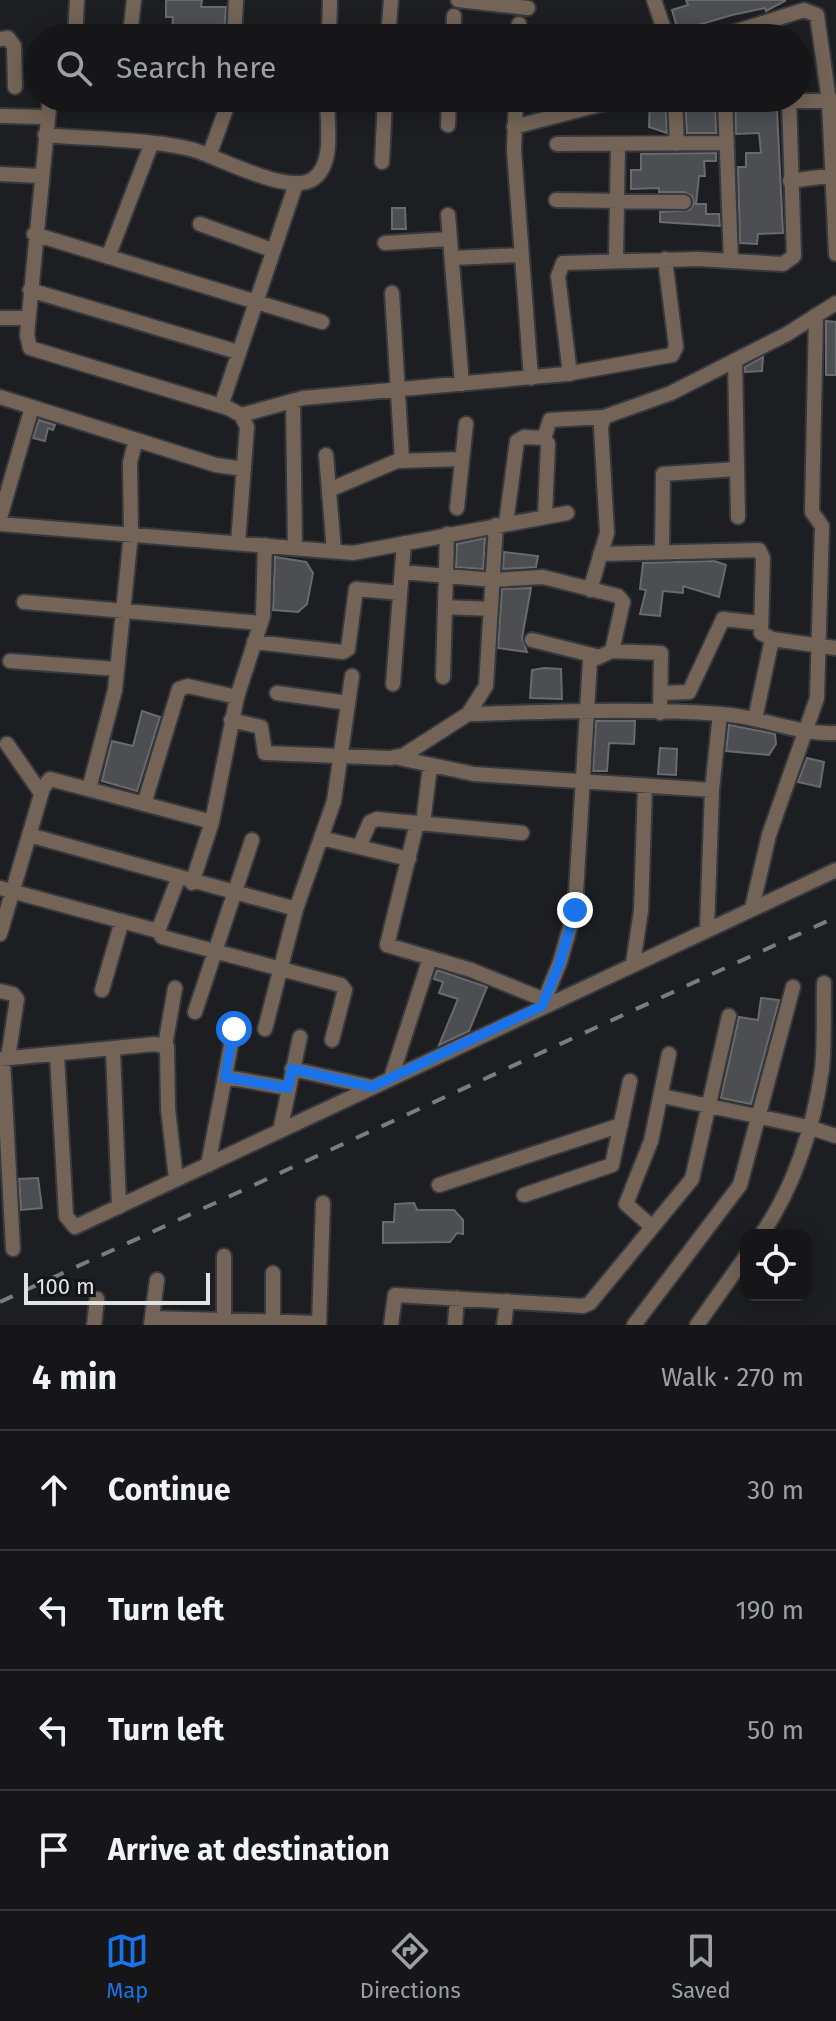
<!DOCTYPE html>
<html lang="en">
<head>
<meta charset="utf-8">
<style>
	body { margin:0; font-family:"Fira Sans",sans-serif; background:#232326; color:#f1f3f6 }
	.controls { position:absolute; right:24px; bottom:24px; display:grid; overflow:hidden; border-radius:16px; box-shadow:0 4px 20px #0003 }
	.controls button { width:72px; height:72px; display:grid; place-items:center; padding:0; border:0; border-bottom:2px solid #353538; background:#161619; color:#f1f3f6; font:40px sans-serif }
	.scale { position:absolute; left:24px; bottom:20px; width:186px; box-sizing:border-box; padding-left:8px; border:4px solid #e1e2e4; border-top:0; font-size:22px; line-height:28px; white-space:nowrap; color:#e1e2e4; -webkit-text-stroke:6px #131518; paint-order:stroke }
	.stop { position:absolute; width:24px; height:24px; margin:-18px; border:6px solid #1a73e8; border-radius:50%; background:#fff }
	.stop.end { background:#1a73e8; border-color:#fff; box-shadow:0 2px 8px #0008 }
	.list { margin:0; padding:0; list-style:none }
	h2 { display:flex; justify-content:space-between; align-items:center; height:104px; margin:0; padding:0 32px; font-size:34px }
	h2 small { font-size:26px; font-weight:400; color:#9e9fa2 }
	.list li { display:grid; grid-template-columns:52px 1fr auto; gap:24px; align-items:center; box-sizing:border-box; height:120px; padding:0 32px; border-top:2px solid #353538 }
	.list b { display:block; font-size:30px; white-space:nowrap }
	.list em { font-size:26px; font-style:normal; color:#9e9fa2 }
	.icon { flex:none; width:44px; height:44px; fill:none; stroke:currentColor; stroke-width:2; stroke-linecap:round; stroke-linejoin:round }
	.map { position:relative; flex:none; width:836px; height:1325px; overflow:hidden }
	.search { position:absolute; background:#161619; box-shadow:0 4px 20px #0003; left:24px; right:24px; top:24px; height:88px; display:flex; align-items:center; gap:20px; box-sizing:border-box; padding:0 28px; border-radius:44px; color:#9e9fa2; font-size:30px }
	.sheet { height:584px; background:#161619 }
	nav { display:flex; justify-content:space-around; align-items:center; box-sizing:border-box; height:112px; border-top:2px solid #353538; background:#161619; font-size:22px; color:#9e9fa2 }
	nav a { display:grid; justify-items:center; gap:4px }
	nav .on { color:#1a73e8 }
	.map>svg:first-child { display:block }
</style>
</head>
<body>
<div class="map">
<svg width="836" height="1325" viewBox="0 0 836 1325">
	<rect width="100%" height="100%" fill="#1d1e21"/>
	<!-- building -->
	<path fill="#4d4e52" stroke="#686a6d" stroke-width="2" d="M166 0H202L201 7H226L224 33H197L196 38 172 36 173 17H166Z
		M686 0H785V1L766 11 765 8 732 15 678 31 672 10 688 5Z
		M650 98H665L667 133 649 127Z
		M708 98H715L716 133H687L685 100Z
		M735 98H772V110H777L783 233 758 234 757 244 740 243 738 167H746V153H761L759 133 736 134Z
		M716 153V161H704L705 176H699L696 204H706V214H719L720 226 660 222V212L690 210 694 203 692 196 684 192H659V188L631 189V170H641V154Z
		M392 208H405L406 229H392Z
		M826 321 836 322V375H826Z
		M763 357 762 371 745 372V367Z
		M39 420 55 425 53 430 48 428 45 441 33 438Z
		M485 538 483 569 456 567 457 544Z
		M504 552 538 556 536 567 503 569Z
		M275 557 306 562 313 573 307 604 298 612 273 610Z
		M714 561 726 565 719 597 683 586V593L663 591 660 616 640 614 646 590 640 589 643 563Z
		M531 588 522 638 527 652 498 648 502 589Z
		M544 668 561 669 562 699 530 698 532 670Z
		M142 711 160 717 137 791 102 781 112 741 133 746Z
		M596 721H635L634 744 609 743 607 771H593Z
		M729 725 775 734 776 744 769 755 726 751Z
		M660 748 677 749 676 775 658 774Z
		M807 758 824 762 820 787 798 782Z
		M437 970 487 987 469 1031 439 1045 458 999 439 993 443 982 434 979Z
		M761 998 779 1000 751 1104 721 1098 739 1017 758 1020Z
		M38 1178 42 1208 21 1210 19 1179Z
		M414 1203 417 1210H454L463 1220V1234L457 1233 450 1242 383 1243V1222H394L395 1204Z"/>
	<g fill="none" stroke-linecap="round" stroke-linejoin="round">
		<defs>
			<path id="minor" d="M134 0 131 26 139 38
				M458 0 528 8
				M654 0 667 38
				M767 22 769 38
				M75 38 77 0
				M234 38 236 0
				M329 38 330 0
				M388 38 391 0
				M453 38 454 16
				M519 38V24
				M715 38 804 10 817 15 829 101 836 254
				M0 39 8 38 14 46 15 87
				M50 98 27 335 30 348 228 408 241 415 247 427 238 543
				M168 98 184 100
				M516 98 514 150 531 378
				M675 98 677 144
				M725 98 731 261
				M789 101H836
				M0 116 47 117
				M448 125 449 98
				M514 127 625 98
				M45 135C87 139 159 139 197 151 223 160 290 195 313 179 335 165 327 121 327 98
				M557 144 727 143
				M209 156 230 98
				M382 162 385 98
				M0 174 41 176
				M790 181 836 175
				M556 200 684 202
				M448 215 462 384
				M200 224 272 250
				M34 234 322 322
				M385 243 450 239
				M108 257 151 145
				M452 258 522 255
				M616 260 618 144
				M30 290 238 352
				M392 293 402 460
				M0 318H28
				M735 360 738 517
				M570 374 558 276 563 263 698 259 783 264 794 256 789 98
				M0 397 216 465 244 469
				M293 401 295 548
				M221 406 296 184
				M241 415 303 398 566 374 672 355 676 347 665 259
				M544 438 550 420 604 417
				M326 455 334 551
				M329 490 397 461 462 459
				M457 508 466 424
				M0 518 32 407
				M506 523 517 441 524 437 544 438 548 444 545 517
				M0 524 353 553 567 513
				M662 552 663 474 737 469
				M600 554 759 550 763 558 761 633 772 639 836 648
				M402 572 493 580 543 577 618 596 623 602 612 651
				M590 590 607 533 601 427 604 417 671 393 787 334 836 303
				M24 602 260 623
				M445 607 491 609
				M532 640 596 656
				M254 642 343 652 348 649 356 589 400 593
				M10 661 117 669
				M443 677 447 534
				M393 684 404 543
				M277 693 348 703
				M661 693 689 692 723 619 760 623
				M468 714C553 712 637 708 721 714 760 716 797 735 836 733
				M755 719 772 639
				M231 720 261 727 265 753 391 758 404 755 468 714 486 686 496 525
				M7 744 41 793
				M394 757 474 774 712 790
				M89 789 115 690 131 534 130 462 136 440
				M144 804 179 689 188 686 237 697
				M417 823 387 945 471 970 545 1000
				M423 824 430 766
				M29 835 296 909
				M321 838 409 859
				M359 847 370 822 377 819 522 833
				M192 883 212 822 237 697 263 616 265 545
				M0 888 158 931 162 937 341 985 345 990 332 1040
				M752 908 769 835 817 698 822 526 812 512 816 315
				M707 929 712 790 720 714
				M158 931 178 879
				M0 934 43 788 50 779 212 822
				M633 963 641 911 645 786
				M102 990 122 921
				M0 991 13 994 17 999 8 1058
				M542 1006 560 962 575 910 590 661 612 651 661 653 660 713
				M195 1012 252 840
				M265 1029 296 909 334 801 352 676
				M165 1046 175 988
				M113 1049 119 1207
				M57 1055 66 1216 75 1227 836 870
				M0 1059 155 1044 167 1047 168 1109 176 1179
				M3 1059 13 1249
				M292 1069 372 1087
				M225 1077 288 1088
				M391 1078 430 958
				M662 1096 808 1127 836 1136
				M280 1131 300 1037
				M208 1165 234 1029
				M439 1185 621 1125
				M524 1195 612 1165 630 1081
				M651 1226 626 1204 651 1141 669 1054
				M761 1235C794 1188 814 1126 822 1069 825 1041 823 1011 824 983
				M152 1318 319 1323
				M94 1325 97 1299
				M151 1325 157 1280
				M224 1325V1256
				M273 1325V1273
				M319 1325 323 1203
				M391 1325 395 1295 583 1306 590 1303 692 1179 729 1016
				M455 1325 457 1298
				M504 1325 507 1301
				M634 1325 740 1185 793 987
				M697 1325 746 1256"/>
		</defs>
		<!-- minor casing -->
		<use href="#minor" stroke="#38393c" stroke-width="18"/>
		<!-- minor -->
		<use href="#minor" stroke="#736457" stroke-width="14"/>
		<!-- rail -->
		<path stroke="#7b7c7f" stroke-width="4" stroke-dasharray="14 14" stroke-linecap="butt" d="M0 1302 836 917"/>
	</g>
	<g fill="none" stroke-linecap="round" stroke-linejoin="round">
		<!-- route -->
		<path stroke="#1a73e8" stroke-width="10" d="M234 1029 225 1077 288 1088 292 1069 372 1087 542 1006 560 962 575 910"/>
	</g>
</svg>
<div class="controls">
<button><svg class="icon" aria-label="locate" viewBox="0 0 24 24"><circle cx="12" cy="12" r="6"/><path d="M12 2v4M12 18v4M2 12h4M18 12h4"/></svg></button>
</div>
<div class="scale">100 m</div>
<div class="stop" style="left:234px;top:1029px"></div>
<div class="stop end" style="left:575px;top:910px"></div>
<div class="search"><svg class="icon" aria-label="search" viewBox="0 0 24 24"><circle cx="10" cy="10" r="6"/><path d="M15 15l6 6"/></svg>Search here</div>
</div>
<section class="sheet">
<h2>4 min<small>Walk · 270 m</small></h2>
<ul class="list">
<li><svg class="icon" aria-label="ahead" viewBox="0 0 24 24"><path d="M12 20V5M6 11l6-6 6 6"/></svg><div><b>Continue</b></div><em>30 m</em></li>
<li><svg class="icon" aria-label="left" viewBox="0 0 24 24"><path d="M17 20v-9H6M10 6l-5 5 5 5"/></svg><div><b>Turn left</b></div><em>190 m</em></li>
<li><svg class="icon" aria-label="left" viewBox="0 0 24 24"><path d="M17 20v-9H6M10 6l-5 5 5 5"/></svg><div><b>Turn left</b></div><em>50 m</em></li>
<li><svg class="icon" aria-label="arrive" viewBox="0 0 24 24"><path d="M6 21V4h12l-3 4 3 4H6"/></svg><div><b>Arrive at destination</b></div></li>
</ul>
</section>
<nav>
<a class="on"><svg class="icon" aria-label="map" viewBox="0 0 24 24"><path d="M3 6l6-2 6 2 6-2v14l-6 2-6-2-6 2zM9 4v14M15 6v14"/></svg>Map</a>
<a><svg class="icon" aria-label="directions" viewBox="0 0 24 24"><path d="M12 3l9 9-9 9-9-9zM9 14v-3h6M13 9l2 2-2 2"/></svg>Directions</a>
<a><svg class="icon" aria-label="saved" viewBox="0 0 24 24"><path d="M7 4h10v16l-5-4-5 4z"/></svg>Saved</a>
</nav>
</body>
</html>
